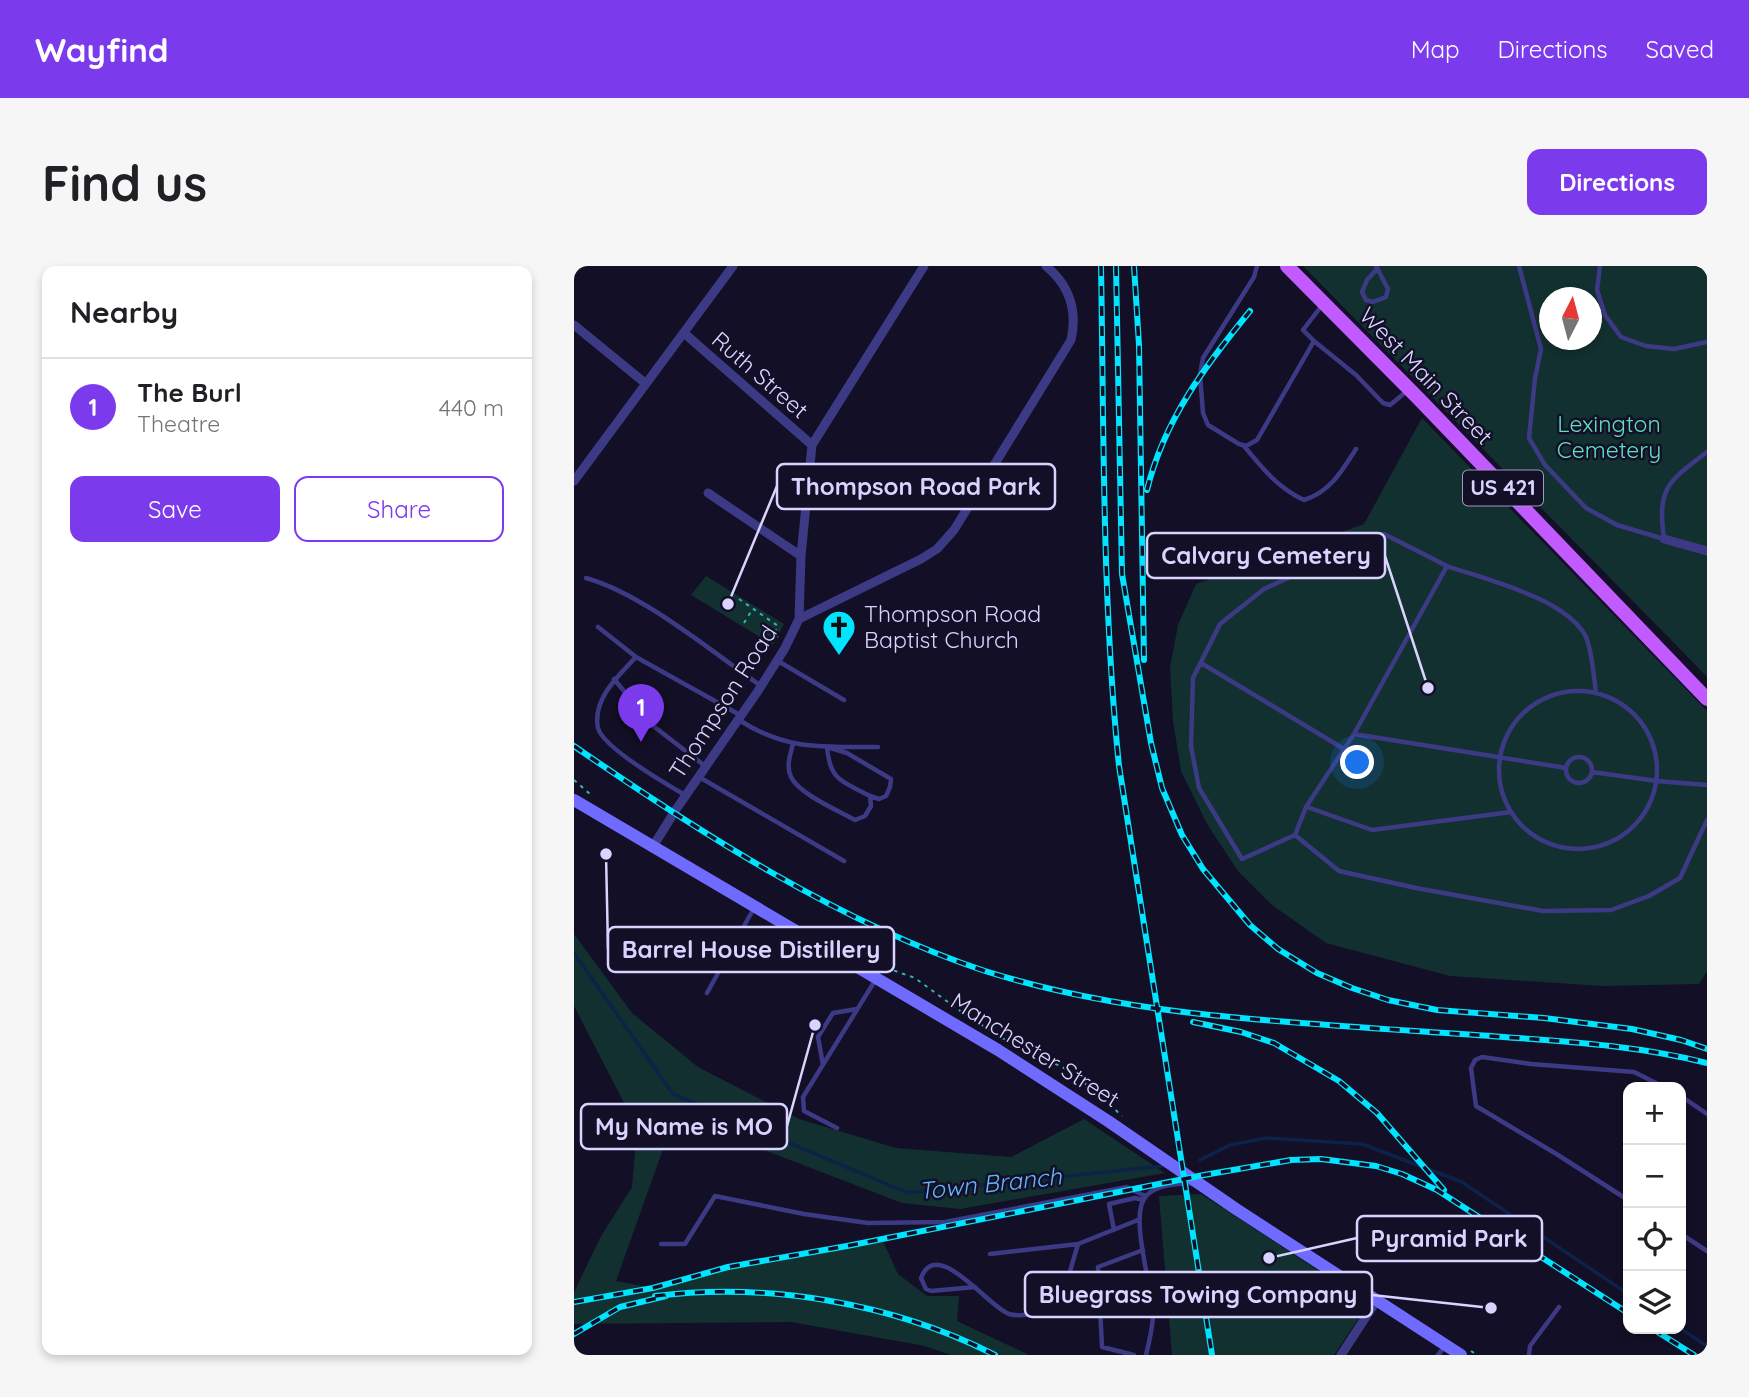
<!DOCTYPE html>
<html lang="en">
<head>
<meta charset="utf-8">
<style>
	body { margin:0; font-family:Quicksand,sans-serif; background:#f6f6f6; color:#202124 }
	.controls { position:absolute; right:21px; bottom:21px; display:grid; overflow:hidden; border-radius:14px; box-shadow:0 4px 10px #0003 }
	.controls button { width:63px; height:63px; display:grid; place-items:center; padding:0; border:0; border-bottom:2px solid #e0e0e0; background:#fff; color:#202124; font:35px sans-serif }
	.compass { position:absolute; left:965px; top:21px; width:63px; height:63px; border-radius:50%; background:#fff; box-shadow:0 4px 10px #0003; rotate:6deg }
	.you { position:absolute; left:784px; top:497px; width:24px; height:24px; margin:-18px; border:5px solid #fff; border-radius:50%; background:#1a73e8; box-shadow:0 0 0 10px #1a73e833 }
	.badge { display:grid; place-items:center; width:46px; height:46px; border-radius:50%; background:#7c3aed; color:#fff; font-size:23px; font-weight:700 }
	.pin { position:absolute; translate:-50% -58px; filter:drop-shadow(0 2px 4px #0008) }
	.pin::after { content:''; position:absolute; top:37px; width:24px; height:21px; background:inherit; clip-path:polygon(0 0,100% 0,50% 100%) }
	.list { margin:0; padding:0; list-style:none }
	h2 { display:flex; justify-content:space-between; align-items:center; height:91px; margin:0; padding:0 28px; font-size:30px }
	h2 small { font-size:23px; font-weight:400; color:#757577 }
	.list li { display:grid; grid-template-columns:46px 1fr auto; gap:21px; align-items:center; box-sizing:border-box; height:98px; padding:0 28px; border-top:2px solid #e0e0e0 }
	.list b { display:block; font-size:26px; white-space:nowrap }
	.list p { margin:0; font-size:23px; white-space:nowrap; color:#757577 }
	.list em { font-size:23px; font-style:normal; color:#757577 }
	.actions { display:flex; gap:14px; padding:21px 28px }
	.actions a { flex:1; padding:16px 0; border:2px solid #7c3aed; border-radius:14px; text-align:center; font-size:24px; color:#7c3aed }
	.actions .main { background:#7c3aed; color:#fff }
	.icon { flex:none; width:38px; height:38px; fill:none; stroke:currentColor; stroke-width:2; stroke-linecap:round; stroke-linejoin:round }
	.map { position:relative; flex:none; width:1133px; height:1089px; overflow:hidden; border-radius:14px }
	header { display:flex; align-items:center; gap:42px; box-sizing:border-box; height:98px; padding:0 35px; background:#7c3aed; color:#fff }
	header strong { font-size:33px }
	nav { display:flex; gap:38px; margin-inline-start:auto; font-size:24px }
	.intro { display:flex; align-items:center; justify-content:space-between; box-sizing:border-box; height:168px; padding:0 42px }
	h1 { margin:0; font-size:49px }
	.button { padding:18px 32px; border-radius:14px; background:#7c3aed; color:#fff; font-size:24px; font-weight:700 }
	main { display:flex; gap:42px; padding:0 42px }
	aside { flex:1; background:#fff; border-radius:14px; box-shadow:0 4px 10px #0003 }
	.map>svg:first-child { display:block }
</style>
</head>
<body>
<header>
<strong>Wayfind</strong>
<nav><a>Map</a><a>Directions</a><a>Saved</a></nav>
</header>
<div class="intro"><h1>Find us</h1><a class="button">Directions</a></div>
<main>
<aside>
<h2>Nearby<small></small></h2>
<ul class="list">
<li><span class="badge">1</span><div><b>The Burl</b><p>Theatre</p></div><em>440 m</em></li>
</ul>
<div class="actions"><a class="main">Save</a><a>Share</a></div>
</aside>
<div class="map">
<svg width="1133" height="1089" viewBox="0 0 1133 1089">
	<rect width="100%" height="100%" fill="#130f26"/>
	<!-- green -->
	<path fill="#12302f" fill-rule="evenodd" d="M729 0H1133V411L1106 383ZM976 32H1018V74H976Z
		M848 152 1133 445V705L1125 718 1028 720 876 710 752 677 698 639 664 605 633 558 607 505 599 455 596 401 604 359 622 318 790 258Z
		M132 310 210 358 199 379 117 329Z
		M0 668 58 747 124 801 225 853 322 882 437 891 510 853 591 907 386 943 328 937 122 858H98L42 1015 79 1022 154 1001 308 973 324 1008 353 1030H385L383 1055 455 1089H377L351 1080 217 1056 0 1058V1027L3 1020 26 972 58 921 63 862 0 740Z
		M627 928 791 1035 789 1046 760 1089H598L585 930Z"/>
	<g fill="none" stroke-linecap="round" stroke-linejoin="round">
		<!-- stream -->
		<path stroke="#0c2248" stroke-width="3.5" d="M0 687 99 828 334 927 589 900
			M626 894 656 879 692 872 788 878 888 916 1054 1028
			M1107 1063 1133 1080"/>
		<!-- path -->
		<path stroke="#2fb8b0" stroke-width="2" stroke-dasharray="3.5 5" stroke-linecap="butt" d="M165 333 204 360 200 368 204 371
			M170 357 178 344
			M0 514 17 529
			M304 699 341 712 389 747 428 772 490 802 520 824 548 850
			M897 1085 903 1089"/>
		<!-- lane -->
		<path stroke="#3d3a85" stroke-width="4.5" d="M683 0 680 11 629 92 626 109 629 147 634 159 665 178 672 180 683 174 740 75 729 64 749 38
			M802 0 814 23 812 31 799 36 792 34 788 26 793 14 802 4
			M945 0 967 83 961 112 955 172 971 199 1012 242 1043 259 1090 273C1083 221 1094 216 1133 186
			M1026 0 1023 24 1031 49 1047 71 1072 80 1100 83 1133 76
			M740 75 782 109 809 137 816 139 833 125
			M670 180C688 202 704 222 730 234 756 226 768 205 782 183
			M810 268 873 300 780 468 732 541 721 569 668 593 625 522 617 480 619 412 646 358 690 323Z
			M873 300C913 314 990 332 1011 369 1018 382 1020 412 1022 427
			M12 312C69 328 137 385 187 420
			M24 361 62 391 166 449
			M62 391C45 409 18 433 24 462 29 481 92 518 111 529
			M204 395 270 434
			M627 397 770 483
			M40 413 78 459 131 500
			M925 504a79 79 0 1 1 158 0a79 79 0 1 1-158 0Z
			M165 454C213 485 250 481 304 481
			M780 468 992 502
			M219 478C216 489 212 501 217 511 225 528 265 545 281 554L291 550 297 540 296 530C268 515 256 515 253 481L273 487 317 513 316 521 312 530 305 533 296 530
			M992 504a13 13 0 1 1 26 0a13 13 0 1 1-26 0Z
			M1018 506 1083 515 1133 519
			M125 511 270 595
			M733 541 798 564 937 546
			M721 569 765 605 842 622 969 645 1037 644 1075 630 1106 612 1133 554
			M133 727 180 642
			M249 799 244 771 259 747 283 743
			M1107 830 1133 848
			M263 862 230 845 229 831 302 713
			M1054 934 984 889 902 840 897 802 901 794 908 791 957 798 1060 806 1090 821
			M540 964 535 938 561 932 569 934
			M1107 968 1133 985
			M87 978H111L141 930 230 948 294 957 371 956 553 921 571 930
			M416 988 504 978 564 954
			M401 1021 357 1025 352 1023 347 1012C363 970 414 1041 435 1048 449 1052 470 1045 485 1043L504 978
			M560 1089 528 1081 524 1001 569 984
			M572 1089C575 1077 578 1064 579 1051 580 1025 553 947 573 929 584 918 605 918 619 917
			M864 1089 871 1080
			M955 1089 956 1080 985 1041"/>
		<!-- street -->
		<path stroke="#3d3a85" stroke-width="9" d="M0 59 71 117
			M110 67 238 179
			M0 215 159 0
			M134 227 227 290
			M1090 273 1133 285
			M225 353 347 293 363 283 380 264 497 74C504 43 495 19 472 0
			M78 582 101 545 184 425 211 382 225 353 227 290 238 179 350 0
			M767 1089 803 1034"/>
		<!-- secondary -->
		<path stroke="#6f6bff" stroke-width="12" d="M0 534 424 784 534 855 662 943 887 1089"/>
		<!-- primary -->
		<path stroke="#c25bff" stroke-width="14" d="M713 0 845 133 1133 433"/>
		<defs>
			<path id="rail" d="M527 0C530 167 528 334 545 500L638 1089
				M542 0 548 308 577 477 588 522 608 569 629 603 676 659 704 683 743 707 778 722 814 734 863 744 970 752 1058 763 1107 774 1133 783
				M560 0 565 79 570 394
				M573 224C590 154 631 100 676 45
				M0 480C125 566 266 657 411 705 484 728 560 741 636 749 733 759 832 764 930 771 999 776 1066 780 1133 797
				M619 756 667 766 700 777 765 815 803 847 870 924
				M81 1030C194 1016 319 1037 421 1089
				M0 1036 79 1022 154 1001 273 980 630 909 717 894 747 893 802 900 828 908 863 924 1054 1047
				M1079 1063 1120 1089
				M0 1068 46 1041 92 1030"/>
		</defs>
		<!-- rail casing -->
		<use href="#rail" stroke="#00e5ff" stroke-width="6"/>
		<!-- rail -->
		<use href="#rail" stroke="#130f26" stroke-width="3.5" stroke-dasharray="10" stroke-linecap="butt"/>
	</g>
	<!-- icons -->
	<defs>
		<symbol id="church-pin" viewBox="-11 -11 22 30"><path d="M0 17L-7.5 6A9.5 9.5 0 1 1 7.5 6Z" fill="#00e5ff" stroke="#130f26"/><path d="M-1.2-6h2.4v3.5h3.3v2.4h-3.3V6h-2.4V-.1h-3.3v-2.4h3.3Z" fill="#111"/></symbol>
	</defs>
	<g fill-rule="evenodd">
		<use href="#church-pin" x="246" y="342" width="38" height="52"/>
	</g>
	<g text-anchor="middle" stroke-width="5" stroke-linejoin="round" paint-order="stroke">
		<!-- shield labels -->
		<rect fill="#130f26" stroke="#9e99be" stroke-width="2" x="889" y="204.5" width="80" height="35" rx="5"/>
		<g font-size="21" font-weight="bold" fill="#d9d4ff">
			<text x="929" y="229">US 421</text>
		</g>
		<!-- street labels -->
		<g font-size="23" fill="#d9d4ff" stroke="#130f26">
			<text transform="translate(186 109) rotate(41)" y="8">Ruth Street</text>
			<text transform="translate(852 110) rotate(46)" y="8">West Main Street</text>
			<text transform="translate(149 436) rotate(-57)" y="8">Thompson Road</text>
			<text transform="translate(461 784) rotate(32)" y="8">Manchester Street</text>
		</g>
		<!-- park labels -->
		<g font-size="23" fill="#5fe0c0" stroke="#130f26">
			<text x="1035" y="166">Lexington<tspan x="1035" dy="26">Cemetery</tspan></text>
		</g>
		<!-- poi labels -->
		<g font-size="23" fill="#d9d4ff" stroke="#130f26" text-anchor="start">
			<text x="290" y="356">Thompson Road<tspan x="290" dy="26">Baptist Church</tspan></text>
		</g>
		<!-- water labels -->
		<g font-size="24" font-style="italic" fill="#62b6ff" stroke="#130f26">
			<text transform="translate(416 918) rotate(-6)" y="8">Town Branch</text>
		</g>
	</g>
	<!-- callouts -->
	<path fill="none" stroke="#d9d4ff" stroke-width="2.5" d="M154 338L203 220M854 422L811 290M32 588L34 683M241 759L213 860M695 992L783 972M917 1042L798 1029"/>
	<g fill="#d9d4ff" stroke="#130f26" stroke-width="2.5">
		<circle cx="154" cy="338" r="7"/>
		<circle cx="854" cy="422" r="7"/>
		<circle cx="32" cy="588" r="7"/>
		<circle cx="241" cy="759" r="7"/>
		<circle cx="695" cy="992" r="7"/>
		<circle cx="917" cy="1042" r="7"/>
	</g>
	<g fill="#130f26" stroke="#d9d4ff" stroke-width="2.5">
		<rect x="203" y="198" width="278" height="45" rx="7"/>
		<rect x="573" y="267" width="238" height="45" rx="7"/>
		<rect x="34" y="661" width="286" height="45" rx="7"/>
		<rect x="7" y="838" width="206" height="45" rx="7"/>
		<rect x="783" y="950" width="185" height="45" rx="7"/>
		<rect x="451" y="1006" width="347" height="45" rx="7"/>
	</g>
	<g font-size="24" text-anchor="middle" font-weight="bold" fill="#d9d4ff">
		<text x="342" y="229">Thompson Road Park</text>
		<text x="692" y="298">Calvary Cemetery</text>
		<text x="177" y="692">Barrel House Distillery</text>
		<text x="110" y="869">My Name is MO</text>
		<text x="875" y="981">Pyramid Park</text>
		<text x="624" y="1037">Bluegrass Towing Company</text>
	</g>
</svg>
<div class="controls">
<button>+</button>
<button>−</button>
<button><svg class="icon" aria-label="locate" viewBox="0 0 24 24"><circle cx="12" cy="12" r="6"/><path d="M12 2v4M12 18v4M2 12h4M18 12h4"/></svg></button>
<button><svg class="icon" aria-label="layers" viewBox="0 0 24 24"><path d="M12 4l9 5-9 5-9-5zM3 14l9 5 9-5"/></svg></button>
</div>
<svg class="compass" viewBox="-18 -18 36 36"><path d="M0-13l5 13h-10z" fill="#e53935"/><path d="M0 13l5-13h-10z" fill="#757577"/></svg>
<div class="you"></div>
<div class="pin badge" style="left:67px;top:476px">1</div>
</div>
</main>
</body>
</html>
